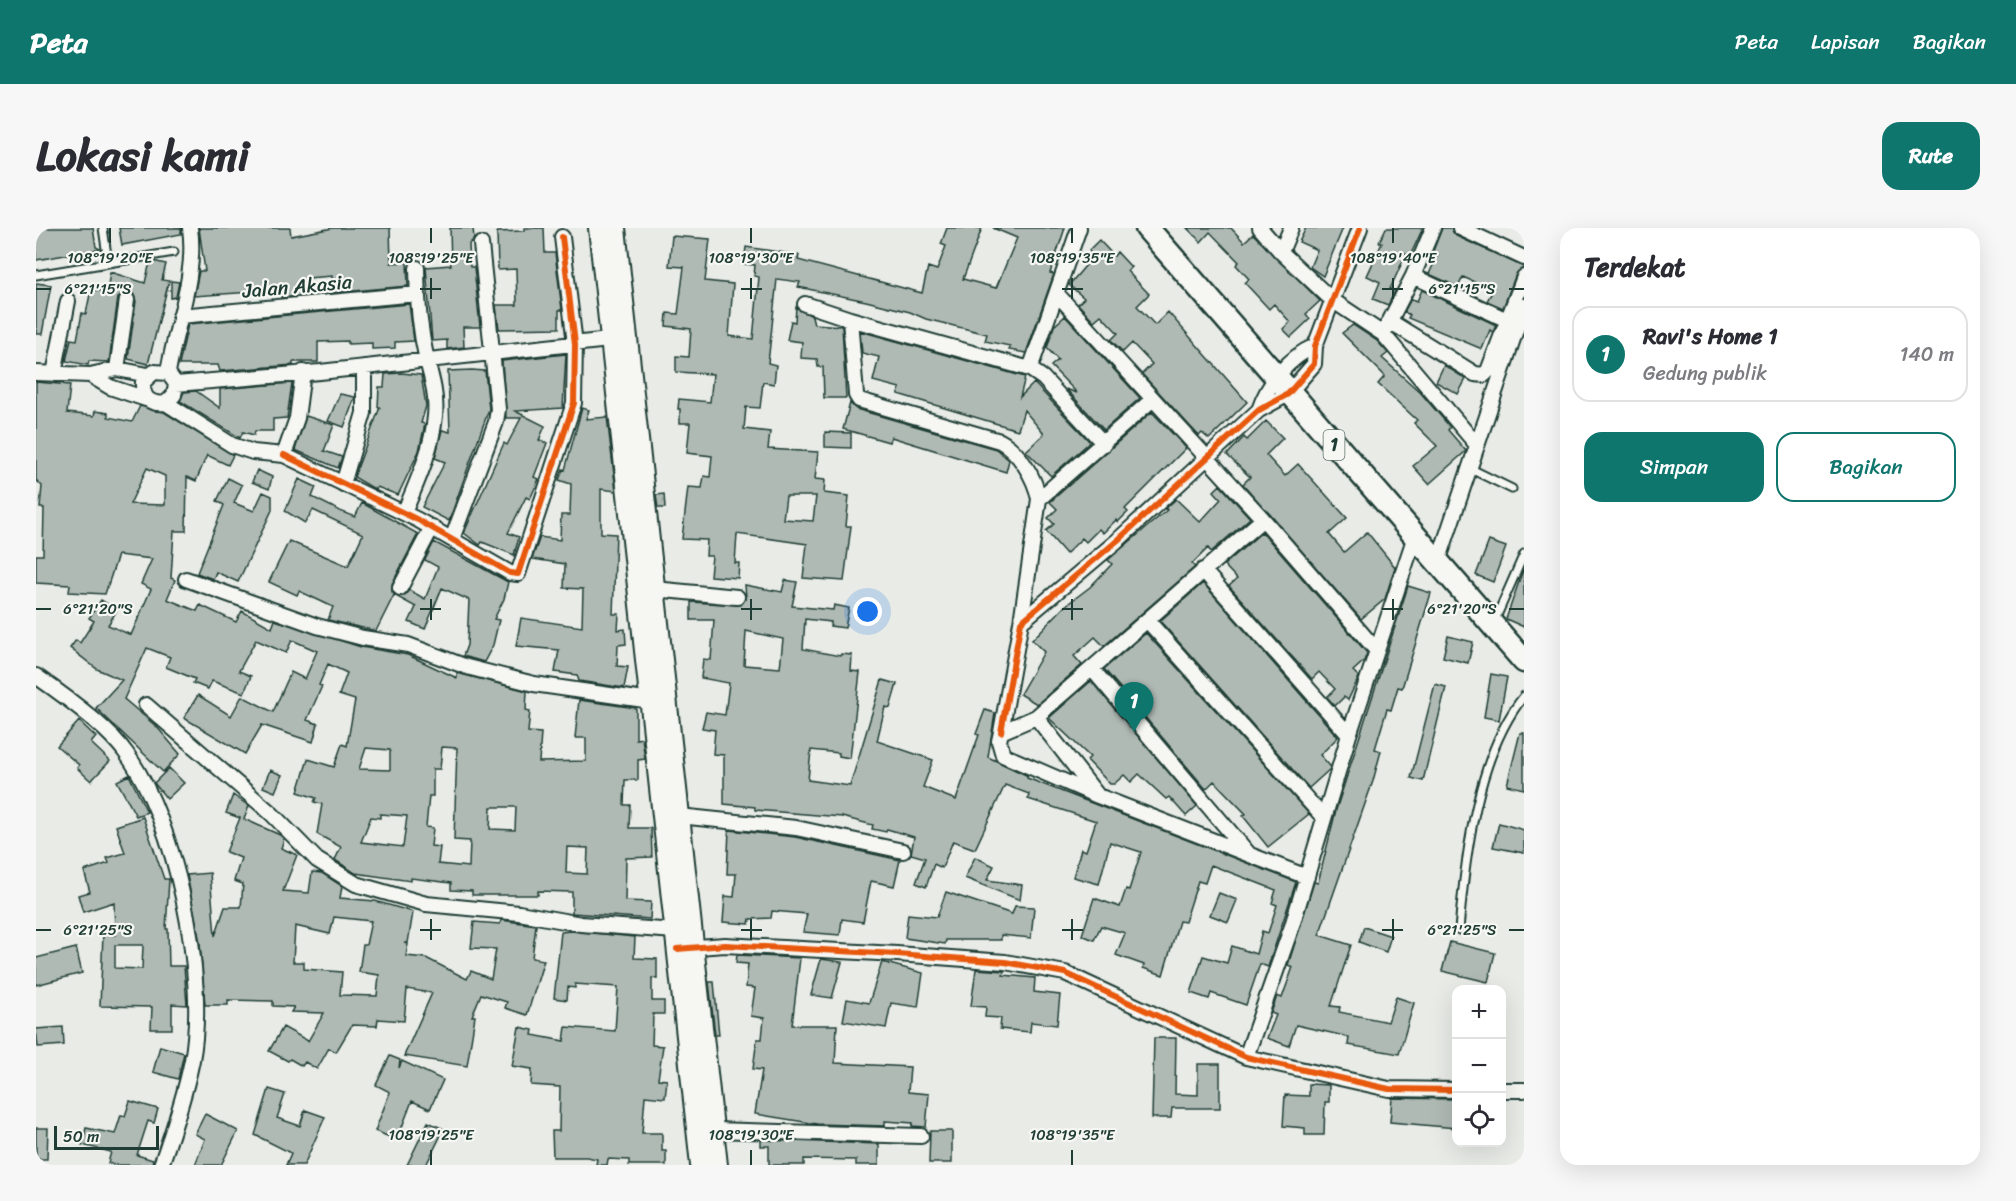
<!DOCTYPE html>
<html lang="id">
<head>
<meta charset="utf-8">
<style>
	body { margin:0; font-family:Sriracha,sans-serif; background:#f7f7f7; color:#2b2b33 }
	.controls { position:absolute; right:18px; bottom:18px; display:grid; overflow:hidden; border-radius:12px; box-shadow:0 6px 24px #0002 }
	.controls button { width:54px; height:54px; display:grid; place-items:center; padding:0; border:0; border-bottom:2px solid #e1e1e2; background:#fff; color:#2b2b33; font:30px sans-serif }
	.scale { position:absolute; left:18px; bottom:15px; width:105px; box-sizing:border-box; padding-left:6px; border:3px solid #1f3d34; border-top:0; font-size:16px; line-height:21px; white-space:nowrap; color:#1f3d34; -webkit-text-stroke:4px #f6f6f2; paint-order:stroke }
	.you { position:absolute; left:832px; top:384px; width:21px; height:21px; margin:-15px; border:4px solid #fff; border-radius:50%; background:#1a73e8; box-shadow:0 0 0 9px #1a73e833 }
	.badge { display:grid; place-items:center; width:39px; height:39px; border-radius:50%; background:#0f766e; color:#fff; font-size:20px; font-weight:700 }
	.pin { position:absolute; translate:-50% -50px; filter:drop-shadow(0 2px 3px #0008) }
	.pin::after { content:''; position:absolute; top:32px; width:21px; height:18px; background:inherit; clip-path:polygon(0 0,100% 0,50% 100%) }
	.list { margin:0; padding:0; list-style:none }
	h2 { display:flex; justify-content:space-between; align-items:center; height:78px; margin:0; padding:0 24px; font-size:26px }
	h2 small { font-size:20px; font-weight:400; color:#7c7c81 }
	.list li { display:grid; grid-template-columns:39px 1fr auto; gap:18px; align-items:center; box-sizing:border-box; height:96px; margin:0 12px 12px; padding:0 12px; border:2px solid #e1e1e2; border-radius:18px }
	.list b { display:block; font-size:22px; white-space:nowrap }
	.list p { margin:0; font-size:20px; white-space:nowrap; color:#7c7c81 }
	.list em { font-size:20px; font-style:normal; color:#7c7c81 }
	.actions { display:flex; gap:12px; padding:18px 24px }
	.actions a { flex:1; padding:14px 0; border:2px solid #0f766e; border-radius:18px; text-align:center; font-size:21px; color:#0f766e }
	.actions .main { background:#0f766e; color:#fff }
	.icon { flex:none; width:33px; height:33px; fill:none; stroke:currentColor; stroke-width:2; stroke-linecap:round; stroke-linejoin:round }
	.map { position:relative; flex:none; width:1488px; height:937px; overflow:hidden; border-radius:18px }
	header { display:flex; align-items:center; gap:36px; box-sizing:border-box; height:84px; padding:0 30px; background:#0f766e; color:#fff }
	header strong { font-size:28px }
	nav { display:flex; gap:33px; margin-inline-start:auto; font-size:21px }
	.intro { display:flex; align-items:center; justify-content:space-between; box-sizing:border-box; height:144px; padding:0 36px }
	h1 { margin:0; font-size:42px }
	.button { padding:15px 27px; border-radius:18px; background:#0f766e; color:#fff; font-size:21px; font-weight:700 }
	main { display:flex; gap:36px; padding:0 36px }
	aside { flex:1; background:#fff; border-radius:18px; box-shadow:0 6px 24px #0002 }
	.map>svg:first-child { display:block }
</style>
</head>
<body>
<header>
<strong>Peta</strong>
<nav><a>Peta</a><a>Lapisan</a><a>Bagikan</a></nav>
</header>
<div class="intro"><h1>Lokasi kami</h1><a class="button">Rute</a></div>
<main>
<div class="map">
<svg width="1488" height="937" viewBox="0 0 1488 937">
	<rect width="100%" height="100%" fill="#e9ebe7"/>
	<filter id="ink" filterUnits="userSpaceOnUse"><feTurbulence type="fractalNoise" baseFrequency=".0167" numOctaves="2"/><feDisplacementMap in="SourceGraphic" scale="12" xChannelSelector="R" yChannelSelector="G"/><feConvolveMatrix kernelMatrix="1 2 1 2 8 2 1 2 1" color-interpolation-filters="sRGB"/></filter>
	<g filter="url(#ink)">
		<!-- building -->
		<path fill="#b0bab5" stroke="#1f3d34" stroke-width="1.5" fill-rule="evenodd" d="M0 0H57L60 19 64 21 0 32Z
			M83 0H145V6L86 17Z
			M163 0H254L255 8 297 0H354L355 35 371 34 372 58 296 65V48L272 50V67L245 70V62L158 68 163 43H169Z
			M414 0H437L438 11 433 16 434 39H438L444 99H427L428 119 411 121V112L396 113 390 39 415 37Z
			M488 0H508L509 25H519L526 82H523V100L463 101 460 77H481L480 41 462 42 461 4 488 3Z
			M911 0H946L927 51 960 60 981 10 957 0H1029L1014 45 1018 46 990 125 973 122 974 118 949 113 951 106 890 91 874 84 830 73 762 59 764 54 741 51 732 135 740 137 738 156 727 154 724 180 710 179 708 201 734 204 732 221 782 224 779 251 789 252 788 265 813 268 810 298H815L808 353 767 350 771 316 701 306 699 335H703L702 350 674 348 676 328H670L671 312 646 311 652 259 666 260 668 248 674 249 676 228 651 225 654 195H644V181H642L643 171 674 174 677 146 640 144V128L653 129 655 101 630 98 631 85 642 86 648 39 633 38 636 8 674 11 669 53 697 56 693 108 717 111 723 49 718 48 719 37 708 36 710 19 763 27 762 32 886 65 892 39 901 42 910 18 905 16ZM750 268H780L777 293 747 291Z
			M1151 0H1195L1208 14 1217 6 1284 73 1270 86 1274 91 1255 109 1247 101 1254 94 1238 76 1233 81 1209 55 1213 51 1200 37 1203 34 1174 4 1165 14Z
			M1270 0H1307L1287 48 1274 39 1281 22 1263 14Z
			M1350 0H1387L1374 28 1370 26 1354 61 1359 63 1352 77 1337 71 1344 54 1331 48 1346 15 1343 14Z
			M1406 0H1415L1420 8 1488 39 1480 46 1467 80 1451 73 1457 62 1427 49 1422 59 1393 46 1402 26 1397 23Z
			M1063 12 1078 28 1081 24 1095 39 1091 43 1113 66 1101 78 1119 97 1132 84 1211 174 1173 211 1166 205 1163 208 1106 146 1116 136 1096 115 1087 124 1075 112 1082 105 1065 87 1058 93 1042 76 1048 70 1033 57 1056 30 1053 22Z
			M117 33 130 36 126 52 133 53 112 136 92 131 100 73 97 65 92 63 82 70 73 134 53 133 52 137 30 133 35 111 41 112 46 85 50 86 55 61 71 64 74 44 109 55 114 34Z
			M135 53 143 54 140 69 135 70Z
			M0 55 15 57 6 106H0Z
			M1386 62 1460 97 1457 104 1454 102 1446 121 1372 90 1374 87 1368 84 1375 71 1381 73Z
			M373 76 378 113 359 114V120L336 121V115L312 116V113L282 114V134H257V137L184 143 182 137H143L152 96Z
			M760 79 776 88 778 96 806 98 810 170H788L787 139H782L781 131 765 130 766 114 751 112 755 93 759 94Z
			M1029 88 1104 170 1068 202 1030 161 1041 165 1015 138 1022 132 1011 120 1018 98Z
			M1317 97 1341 113 1352 125 1346 130 1384 164 1414 199 1412 202 1430 223 1393 256 1377 238 1401 218 1378 195 1381 192 1342 156 1349 148 1306 105Z
			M824 103 989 149 984 169 998 155 1054 214 1015 248 990 223 1008 206 988 182 982 202 862 166 864 160 837 153 843 129 826 125Z
			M530 126 527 180 479 183 509 198 503 212 511 215 498 249 503 251 494 271 490 269 472 305 483 309 478 327 446 314 444 317 428 305 468 215 471 217 485 190H470L466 133Z
			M1408 137 1430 151 1422 166 1400 154Z
			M436 142 449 143 453 181 413 293 386 279 409 234 399 230 406 202 414 204 412 143Z
			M365 145 385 147 390 178 385 195 389 196 383 223 362 267 341 259 340 262 318 249 344 179H342L343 159H348L349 146Z
			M0 154 34 157 31 185 58 188 59 183 72 185V189L96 194 104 178 128 184 197 227 192 237 171 227 160 253 151 249 150 303H138L135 350 139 352 131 371 161 383 164 377 200 394 206 383 236 400 239 392 325 419 372 427 421 450V445L491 463 490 482 494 483 492 504 505 505 503 534 550 533V510H539L543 472 600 480V511L606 510 609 531 602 532V552H589L588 577H594L593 600H615L616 629 590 630 589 673 615 674 614 691 536 685V664L502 663V667H436V663L415 662V655L375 650V653L319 645 299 632 305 619 281 606 286 576 278 574 280 570 262 564 272 531 298 539 306 516 311 518 319 472 303 467 311 445 292 436 283 457 286 458 271 492 282 496 277 514 226 497 209 526 148 490 162 467 195 488 206 468 237 484 255 444 269 451 281 423 256 412 250 425 220 412 203 443 215 448 208 465 176 453 172 461 157 455 159 451 130 439 134 429 111 420 88 471 121 499 144 526 127 544 60 480 86 452 61 441 34 420 40 412 44 415 58 393 53 390 65 372 81 382 72 397 95 407 115 361 105 356 116 331 82 327 69 366 33 364 34 357 0 355V327H7L8 280H4L6 258 0 252ZM111 240 129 248V277L94 276ZM406 519 421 520 418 612 434 613 433 639 402 636 404 619 395 618 397 600 390 599 393 568H397V541H404ZM330 520 354 522V542L323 541ZM455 579H480L479 602 454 601ZM344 586 371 588 367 619 325 614 335 589 344 590ZM531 619 552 620 551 646 530 645Z
			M256 155 251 190 237 191V203H219L218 207 207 204 204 210 144 173 148 164 160 163 184 180V161Z
			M304 166 319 169 308 199 292 193Z
			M814 175 820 181 960 221 973 232 970 244 855 209 853 214 807 201Z
			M546 180 553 182 550 191 571 189 580 263 565 261V305L580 306 577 386H583L582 402 589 401 590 416 582 417 581 438 592 439 588 460 543 453 541 447 519 444 523 422 480 418 485 390 546 399 547 361 528 360 529 336 496 331 504 309 524 312 525 287H534L535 256 523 252 527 241 529 242Z
			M1116 184 1150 220 1089 281 1092 284 1082 294 1080 292 1067 305 1063 301 1050 314 1046 310 1030 326 1010 303 1018 296 1012 290 1021 281 1014 274Z
			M270 188 298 197 288 223 306 229 302 240 259 222Z
			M1230 193 1247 210 1230 227 1249 248 1262 236 1311 290 1293 306 1308 324 1331 304 1359 339 1349 371 1325 391 1207 256 1214 249 1191 227 1208 209 1211 212Z
			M789 204 815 205V220L789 219Z
			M221 242 236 249 233 261 216 254Z
			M192 250 206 257 198 275 218 283 227 264 236 268V282L202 354 180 344 177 351 161 345 188 277 181 273Z
			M263 251 280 259 276 269 304 283 319 289 326 275 382 306 356 356V364L360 368H368L373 362 389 371 402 339 389 332 398 314 472 354 468 371 458 391 463 392 457 417 448 434 427 428 431 417 433 372 406 360 389 401 373 394 380 379 358 367 340 403 292 392 297 379 263 363 261 367 233 354 253 313 312 338 327 306 277 282 269 295 249 283Z
			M1184 257 1214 290 1175 324 1172 320 1156 336 1159 339 1068 418 1059 409 1038 428 1046 437 1001 476 984 466 1008 424 996 412 1029 378 1054 359 1076 336 1072 332 1131 282 1129 281 1140 271 1164 294 1185 271 1178 263Z
			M628 266 629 280H622L620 267Z
			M1226 304 1331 425 1328 433 1317 443 1323 449 1312 472 1308 469 1299 478 1291 469 1299 461 1283 444 1276 451 1193 358 1201 351 1188 337Z
			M1453 313 1470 319 1457 354 1440 347Z
			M1487 342H1488V399L1470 391Z
			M749 352 761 354 756 378 797 382 798 377 813 380 809 400 794 398 795 394 769 391 767 421 804 428 805 426 816 427 815 443 824 444 814 530 803 528V525L775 522 772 552 814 558 846 452 861 456 854 480 849 479 841 513 897 532 887 559 920 572 943 507 940 506 949 482 959 485 952 529 992 548 991 550 1260 654 1232 739 1224 736 1210 777 1175 765 1173 771 1155 765 1167 728 1191 735 1196 718 1220 726 1226 703 1232 705 1241 677 1236 675 1240 662 1175 637 1169 655 1162 653 1149 694 1143 693 1127 747 1107 740 1108 737 1080 727 1089 705 1065 698 1058 712 1046 707 1058 670 1084 679 1090 661 1093 662 1105 624 1074 614 1063 656 1037 649 1045 621 1050 623 1060 593 992 571 993 566 969 557 939 621 917 613 906 640 898 636 890 659 880 655 889 630 875 626 878 609 851 601 850 604 836 601 837 597 806 589 719 582V579L688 576V527L677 526 679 502 666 500 670 484 689 487 693 455 665 450 667 431 675 432 678 392H655V374L704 377 710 370 709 357 746 364ZM710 403 747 411 744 440 708 437Z
			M1167 355 1302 509 1284 527 1294 538V541L1273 560 1124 393Z
			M1372 358 1395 365 1366 460 1362 459 1355 482 1351 481 1339 521 1345 523 1337 553 1283 707 1315 717 1295 778 1304 779 1303 784 1352 794 1360 769 1378 775 1363 826 1312 817 1313 809 1260 797 1253 818 1231 810 1240 787 1235 785 1241 768 1246 770 1257 739 1252 737 1278 654 1282 655 1300 582Z
			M1110 405 1273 586 1232 619 1207 588 1210 586 1178 553 1170 561 1068 441Z
			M1412 408 1437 414 1432 435 1407 429Z
			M1455 446 1471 449 1463 492 1448 489Z
			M1055 453 1161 578 1150 588 1133 569 1130 571 1103 546 1095 554 1088 547 1078 556H1074L1051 532 1054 529 1013 490Z
			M1399 456 1410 459 1387 553 1375 550Z
			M43 493 60 509 55 515 74 533 55 553 41 540 43 537 21 518Z
			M1484 505H1488V561L1471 557Z
			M133 540 148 555 131 571 118 555Z
			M234 542 246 547 239 564 227 559Z
			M93 547 111 584 100 588 81 553Z
			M197 567 213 578 208 591 244 607 248 611 245 620 261 627 247 663 273 665 276 644 286 645 306 658 304 670 339 673 377 684 372 715H368L372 716 370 728 390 730 431 751 435 743 455 751 460 721 435 720 438 694 464 696 465 692 500 697 496 730 508 732 491 787 469 780 471 774 445 766 436 788H439L431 838 368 828 396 765 371 761 368 793 342 791 341 798 316 797 300 824 293 820 281 841 269 834 266 838 254 831 252 833 233 823 247 799 272 813 288 785 255 784 258 779 237 778V773L192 772V777H169L164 715 151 647 174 645 179 708 189 679H205L207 656 198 653 205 630 190 624 204 590 190 585ZM298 689 335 693 330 717H327L323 744 343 747 341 768 304 767 306 744 268 741V734H257L259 698 294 706Z
			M107 589 128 651H133L130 701H132L133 738H148L151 777 136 776V801H115L116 779 64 778 67 707H79L78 674 47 684 42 667 54 664 48 643 73 635 71 630 89 625 80 598ZM79 717H107L106 741 79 740Z
			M1463 595 1488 602V625L1457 619Z
			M693 602 759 609 864 632 858 658 835 653 827 694 806 691 804 707 767 704 771 686 736 683 735 690 714 691 713 696 687 694 689 668 698 669 700 646H691Z
			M939 629 958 638 951 652 986 657 984 672 929 650Z
			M910 664 976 686 979 678 998 679 995 710 965 707V712H910L909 716 869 710 872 686 901 689Z
			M1183 665 1201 672 1192 694 1174 687Z
			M1328 699 1355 708 1350 724 1323 714Z
			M535 703 599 709 598 730 621 731V751L616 750V773H628V786H617L616 817 627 818 622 851 631 852 629 870 609 868 606 905H626V923H630V937H593V932L572 931 571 937H560L561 931 551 929H517L516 903H523L524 859 495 857 496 841 476 838 483 799 497 802 496 807 528 813 530 799 579 803 582 759 539 756V760L532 759 531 772 518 770 525 704Z
			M1414 714 1459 725 1452 754 1406 743Z
			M40 720 46 745 0 757V730Z
			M701 727 764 730 756 797H801L799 835 874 839 872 864 893 866 890 899 876 898 877 895 849 893V898L781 896 719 886 726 842 717 841 721 811H726L728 790 715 788 719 760 710 759 712 736 700 735Z
			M785 731 806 734 796 770 775 767Z
			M846 734 887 745 882 779 855 775 850 800 807 793 811 771 833 775Z
			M940 741 968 743 967 747 999 750 998 764 1024 767 1021 797 995 794 994 804 964 801 965 790 949 789 950 779 935 778Z
			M673 754H678L683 807H679Z
			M27 799 28 817 2 819 0 801Z
			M1118 810H1140L1139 866 1162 867V836H1184V880H1136L1135 890H1116Z
			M124 818 148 825 142 851 117 844Z
			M354 828 364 832 363 840 366 833 407 852 394 881 376 873 361 912 339 903 354 864 340 857Z
			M1273 856 1293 857V874H1289L1288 907H1269V900L1247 898 1249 867 1273 868Z
			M233 861 249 866 241 890 264 898 269 882 289 889 268 937H250L255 925 219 907Z
			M1356 870 1420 871V900L1354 894Z
			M94 873 122 881 118 895 112 893 101 927 117 932 116 937H79L72 935 75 924 46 917 50 900 79 906 85 887 89 888Z
			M169 886 202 903 185 937H159L169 911 159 906Z
			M392 894 408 901 390 937H371Z
			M0 900H12L11 931H0Z
			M894 903H916V935H893Z
			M725 912 843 916V937H820V932L768 931V937H733V918H725Z"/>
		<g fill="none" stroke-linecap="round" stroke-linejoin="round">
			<defs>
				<path id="service" d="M67 0 72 34
					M0 47 138 24
					M1433 240 1476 261
					M1459 392 1488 326
					M1423 702C1429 629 1441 526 1488 468"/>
				<path id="minor" d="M1224 0 1245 24
					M1255 0 1245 24 1296 72 1347 106 1377 48 1397 0
					M1424 0 1488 30
					M1377 48 1471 92
					M1021 66 1227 291 1341 423
					M769 76 814 91 820 167 823 172 964 213C983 223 999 250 1003 271L985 394
					M144 88 381 66
					M814 91 994 141 1007 150 1068 216
					M1355 94 1439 146 1448 147 1452 143 1488 49
					M1347 106 1440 216
					M81 141 91 72
					M994 141 1043 0
					M0 145 54 147 81 141 112 147
					M132 145C139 98 161 49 154 0
					M18 146 32 73
					M54 147 74 159 110 171
					M140 156 284 144 582 111
					M130 175 138 167 140 156 132 145 118 144 107 154C106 171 115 177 130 175L196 217 217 224 248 227 261 190 267 144
					M1223 182C1232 155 1253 129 1279 118
					M248 227 382 292 474 345 482 346 538 175 539 116 526 9
					M307 256 328 185V139
					M1003 271 1117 171
					M368 285C381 254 396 222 399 188 401 169 396 151 391 133 384 103 381 71 381 40
					M416 311 460 194 462 181 445 16
					M1402 334 1488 78
					M1167 342 1313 507 1256 698 1210 829
					M150 351 281 398 327 410 372 417 431 439 498 456 622 474
					M364 360 396 299
					M618 361 701 369
					M1111 392 1287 589
					M1056 441 1212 625
					M0 448C26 466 72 499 90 525 140 593 172 749 156 832 149 867 137 903 125 937
					M110 477 236 586 281 632 320 656 390 676 483 685 545 696 639 703
					M1000 489 1227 291
					M965 504 985 394 1082 312 1223 182 1252 166 1278 136 1279 118 1324 0
					M1313 507 1379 308
					M1062 568 1000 489 965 504 963 513 967 527 1062 568 1271 649
					M643 588 760 600 867 623
					M648 720 689 717 861 726 969 734 1029 745 1210 829 1353 861 1420 862
					M1466 862H1488
					M677 902 885 908"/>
				<path id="secondary" d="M563 0 665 937
					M579 0 681 937"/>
				<path id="trunk" d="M1111 0 1488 433"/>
			</defs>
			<!-- service casing -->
			<use href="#service" stroke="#1f3d34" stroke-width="11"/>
			<!-- minor casing -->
			<use href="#minor" stroke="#1f3d34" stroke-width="18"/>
			<!-- secondary casing -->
			<use href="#secondary" stroke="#1f3d34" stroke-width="24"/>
			<!-- trunk casing -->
			<use href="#trunk" stroke="#1f3d34" stroke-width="27"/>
			<!-- service -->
			<use href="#service" stroke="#f6f6f2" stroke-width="7"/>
			<!-- minor -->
			<use href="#minor" stroke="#f6f6f2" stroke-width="14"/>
			<!-- secondary -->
			<use href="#secondary" stroke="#f6f6f2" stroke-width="20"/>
			<!-- trunk -->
			<use href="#trunk" stroke="#f6f6f2" stroke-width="22"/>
			<defs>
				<path id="cycleway" d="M248 227 382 292 474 345 482 346 538 175 539 116 526 9
					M965 504 985 394 1082 312 1223 182 1252 166 1278 136 1279 118 1324 0
					M641 721 689 717 861 726 969 734 1029 745 1210 829 1353 861 1420 862"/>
			</defs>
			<!-- cycleway casing -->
			<use href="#cycleway" stroke="#f6f6f2" stroke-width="10"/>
			<!-- cycleway -->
			<use href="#cycleway" stroke="#e8590c" stroke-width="6"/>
		</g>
	</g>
	<!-- ticks -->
	<path fill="none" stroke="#1f3d34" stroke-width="2" d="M74 0V15M395 0V15M715 0V15M1036 0V15M1357 0V15M395 50V71M715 50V71M1036 50V71M1357 50V71M0 61H15M384 61H405M705 61H726M1026 61H1047M1346 61H1367M1473 61H1488M395 371V392M715 371V392M1036 371V392M1357 371V392M0 381H15M384 381H405M705 381H726M1026 381H1047M1346 381H1367M1473 381H1488M395 691V712M715 691V712M1036 691V712M1357 691V712M0 702H15M384 702H405M705 702H726M1026 702H1047M1346 702H1367M1473 702H1488M395 922V937M715 922V937M1036 922V937"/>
	<g text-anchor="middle" stroke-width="4.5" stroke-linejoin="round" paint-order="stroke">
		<!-- shield labels -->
		<rect fill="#f6f6f2" stroke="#60746d" stroke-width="1.5" x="1287.5" y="202" width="21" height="30" rx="4.5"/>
		<g font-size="18" font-weight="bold" fill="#1f3d34">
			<text x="1298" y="223">1</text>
		</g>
		<!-- street labels -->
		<g font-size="20" fill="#1f3d34" stroke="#f6f6f2">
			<text transform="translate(261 58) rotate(-5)" y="7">Jalan Akasia</text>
		</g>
	</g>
	<g font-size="15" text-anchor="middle" fill="#1f3d34" stroke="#f6f6f2" stroke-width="4.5" stroke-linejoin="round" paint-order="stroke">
		<text x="74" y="35">108°19'20"E</text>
		<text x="395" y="35">108°19'25"E</text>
		<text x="715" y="35">108°19'30"E</text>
		<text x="1036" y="35">108°19'35"E</text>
		<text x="1357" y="35">108°19'40"E</text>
		<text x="62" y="66">6°21'15"S</text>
		<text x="1426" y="66">6°21'15"S</text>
		<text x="62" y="386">6°21'20"S</text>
		<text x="1426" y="386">6°21'20"S</text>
		<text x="62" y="707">6°21'25"S</text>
		<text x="1426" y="707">6°21'25"S</text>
		<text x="395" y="912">108°19'25"E</text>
		<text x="715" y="912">108°19'30"E</text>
		<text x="1036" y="912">108°19'35"E</text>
	</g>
</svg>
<div class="controls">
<button>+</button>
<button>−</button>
<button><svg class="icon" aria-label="locate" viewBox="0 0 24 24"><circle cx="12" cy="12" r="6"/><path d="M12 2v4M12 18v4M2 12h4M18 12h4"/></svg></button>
</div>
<div class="scale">50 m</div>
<div class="you"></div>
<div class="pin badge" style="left:1098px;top:504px">1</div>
</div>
<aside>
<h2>Terdekat<small></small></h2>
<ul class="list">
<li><span class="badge">1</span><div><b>Ravi's Home 1</b><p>Gedung publik</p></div><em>140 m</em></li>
</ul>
<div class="actions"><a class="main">Simpan</a><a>Bagikan</a></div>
</aside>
</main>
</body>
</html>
